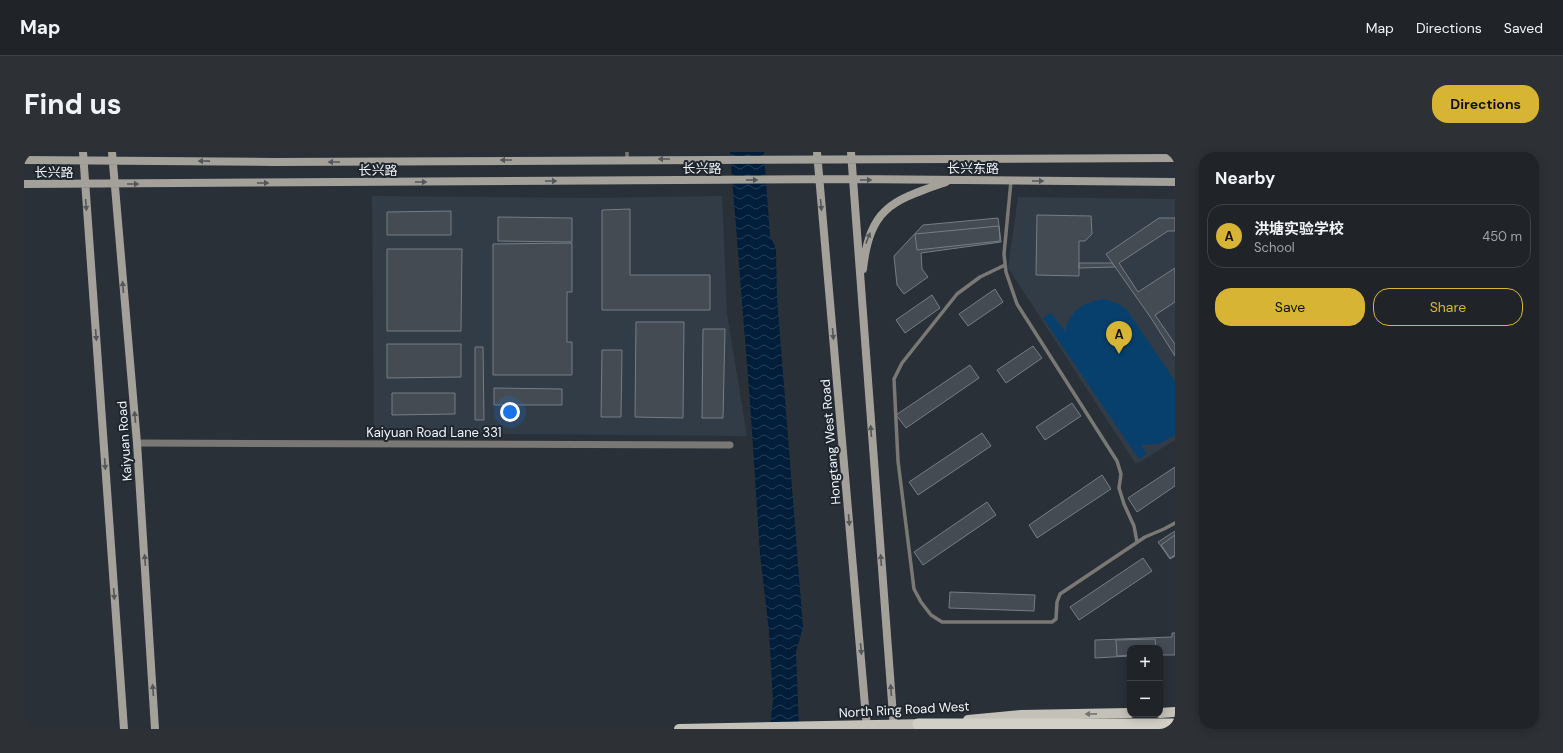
<!DOCTYPE html>
<html lang="en">
<head>
<meta charset="utf-8">
<style>
	body { margin:0; font-family:"DM Sans","Noto Sans SC",sans-serif; background:#2d3035; color:#f1f3f6 }
	.controls { position:absolute; right:12px; bottom:12px; display:grid; overflow:hidden; border-radius:8px; box-shadow:0 2px 10px #0003 }
	.controls button { width:36px; height:36px; display:grid; place-items:center; padding:0; border:0; border-bottom:1px solid #3d4146; background:#202429; color:#f1f3f6; font:20px sans-serif }
	.you { position:absolute; left:486px; top:260px; width:14px; height:14px; margin:-10px; border:3px solid #fff; border-radius:50%; background:#1a73e8; box-shadow:0 0 0 6px #1a73e833 }
	.badge { display:grid; place-items:center; width:26px; height:26px; border-radius:50%; background:#d7b434; color:#111; font-size:13px; font-weight:700 }
	.pin { position:absolute; translate:-50% -33px; filter:drop-shadow(0 1px 2px #0008) }
	.pin::after { content:''; position:absolute; top:21px; width:14px; height:12px; background:inherit; clip-path:polygon(0 0,100% 0,50% 100%) }
	.list { margin:0; padding:0; list-style:none }
	h2 { display:flex; justify-content:space-between; align-items:center; height:52px; margin:0; padding:0 16px; font-size:17px }
	h2 small { font-size:13px; font-weight:400; color:#a2a4a8 }
	.list li { display:grid; grid-template-columns:26px 1fr auto; gap:12px; align-items:center; box-sizing:border-box; height:64px; margin:0 8px 8px; padding:0 8px; border:1px solid #3d4146; border-radius:16px }
	.list b { display:block; font-size:15px; white-space:nowrap }
	.list p { margin:0; font-size:13px; white-space:nowrap; color:#a2a4a8 }
	.list em { font-size:13px; font-style:normal; color:#a2a4a8 }
	.actions { display:flex; gap:8px; padding:12px 16px }
	.actions a { flex:1; padding:9px 0; border:1px solid #d7b434; border-radius:16px; text-align:center; font-size:14px; color:#d7b434 }
	.actions .main { background:#d7b434; color:#111 }
	.map { position:relative; flex:none; width:1151px; height:577px; overflow:hidden; border-radius:16px }
	header { display:flex; align-items:center; gap:24px; box-sizing:border-box; height:56px; padding:0 20px; background:#202429; border-bottom:1px solid #3d4146 }
	header strong { font-size:19px }
	nav { display:flex; gap:22px; margin-inline-start:auto; font-size:14px }
	.intro { display:flex; align-items:center; justify-content:space-between; box-sizing:border-box; height:96px; padding:0 24px }
	h1 { margin:0; font-size:28px }
	.button { padding:10px 18px; border-radius:16px; background:#d7b434; color:#111; font-size:14px; font-weight:700 }
	main { display:flex; gap:24px; padding:0 24px }
	aside { flex:1; background:#202429; border-radius:16px; box-shadow:0 2px 10px #0003 }
	.map>svg:first-child { display:block }
</style>
</head>
<body>
<header>
<strong>Map</strong>
<nav><a>Map</a><a>Directions</a><a>Saved</a></nav>
</header>
<div class="intro"><h1>Find us</h1><a class="button">Directions</a></div>
<main>
<div class="map">
<svg width="1151" height="577" viewBox="0 0 1151 577">
	<defs>
		<pattern id="water-waves" width="16" height="10" patternUnits="userSpaceOnUse"><rect width="16" height="10" fill="#001d3a"/><path d="M0 5q4-4 8 0t8 0" fill="none" stroke="#263e57"/></pattern>
	</defs>
	<rect width="100%" height="100%" fill="#2a3037"/>
	<!-- built -->
	<path fill="#313c47" d="M348 44 566 46 698 44 703 162 723 284 350 281Z
		M994 45 1151 47V288L1116 310 1111 311 984 116Z"/>
	<!-- garden -->
	<path fill="#07406d" d="M1080 147 1095 152 1103 158 1151 229V283L1135 292 1117 293 1123 302 1115 307 1019 166 1027 161 1041 180C1045 159 1059 150 1080 147Z"/>
	<!-- water -->
	<path fill="url(#water-waves)" d="M706 0H740L746 85 751 94 752 99 753 146 779 475 772 500 775 577H746L749 548 745 479 736 402 726 250Z"/>
	<!-- building -->
	<path fill="#444b52" stroke="#767d85" d="M606 57V123H686V158H578V58Z
		M427 59V83H363V60Z
		M1013 63 1067 64 1068 82 1061 89H1055V124L1012 123Z
		M474 65 548 66V90L474 89Z
		M974 66 977 90 897 101 898 117 904 125 880 142 873 133 870 104 899 73Z
		M1135 66H1151V79H1144L1095 111 1114 140 1151 116V150L1131 163 1151 192V204L1127 166 1082 102Z
		M975 74 976 89 893 98 891 82Z
		M548 91V140H543V190H548V223H469V92Z
		M363 97H438L437 179H363Z
		M1055 111H1088L1091 115 1055 116Z
		M971 137 979 150 944 174 935 162Z
		M908 143 916 156 881 181 872 168Z
		M612 170H660L659 266 611 265Z
		M679 177H701L699 266H678Z
		M363 192H437V225L363 226Z
		M1009 194 1018 206 982 231 973 218Z
		M451 195H459L460 268H451Z
		M578 198H598L597 265H577Z
		M946 213 955 226 882 276 872 263Z
		M470 236 538 237V253H470Z
		M368 241H431V262L368 263Z
		M1048 251 1057 264 1021 288 1012 275Z
		M958 281 967 294 894 343 885 330Z
		M1151 315V334L1113 360 1104 346Z
		M1078 323 1087 337 1013 386 1005 373Z
		M963 350 972 363 899 413 890 400Z
		M1151 379V404L1146 407 1134 390Z
		M1151 383V403L1146 406 1137 393Z
		M1119 406 1128 419 1055 468 1046 455Z
		M926 440 1011 443 1010 459 925 456Z
		M1148 481H1151V503H1136V496H1106V504L1071 506V488L1148 485Z
		M1131 487 1132 496H1106V503L1093 504 1092 488Z"/>
	<g fill="none" stroke-linecap="round" stroke-linejoin="round">
		<!-- service -->
		<path stroke="#7a7874" stroke-width="3.5" d="M603 0V8
			M987 29 980 102 982 120 993 152 1093 309 1097 322 1095 336 1100 352 1110 374 1113 390
			M981 113 956 125 933 142 878 211 870 227 874 309 890 437 897 450 907 463 918 470H1028L1032 467 1033 450 1036 442 1121 385 1140 377 1151 371"/>
		<!-- minor -->
		<path stroke="#7a7874" stroke-width="7" d="M113 291 706 293"/>
		<!-- secondary -->
		<path stroke="#a3a19a" stroke-width="8" d="M59 0 100 577
			M88 0 113 291 131 577
			M793 0 843 577
			M827 0 870 577
			M0 8 250 10 1151 6
			M0 32 828 27 1151 30
			M839 117C846 55 868 49 922 30"/>
		<!-- primary -->
		<path stroke="#c4c1b8" stroke-width="10" d="M1136 561 1151 560
			M944 568 997 563 1106 561
			M655 577 902 572"/>
		<!-- trunk -->
		<path stroke="#d2d0c6" stroke-width="11" d="M894 572H1151"/>
	</g>
	<!-- one-way arrows -->
	<defs><path id="oneway-solid" d="M-6-.8H1V-3.2L6.5 0L1 3.2V.8H-6Z"/></defs>
	<g fill="#545759">
		<use href="#oneway-solid" transform="translate(640 7) rotate(180)"/>
		<use href="#oneway-solid" transform="translate(482 8) rotate(180)"/>
		<use href="#oneway-solid" transform="translate(180 9) rotate(-179)"/>
		<use href="#oneway-solid" transform="translate(310 10) rotate(180)"/>
		<use href="#oneway-solid" transform="translate(728 28)"/>
		<use href="#oneway-solid" transform="translate(842 28)"/>
		<use href="#oneway-solid" transform="translate(527 29)"/>
		<use href="#oneway-solid" transform="translate(1014 29)"/>
		<use href="#oneway-solid" transform="translate(397 30)"/>
		<use href="#oneway-solid" transform="translate(239 31)"/>
		<use href="#oneway-solid" transform="translate(109 32)"/>
		<use href="#oneway-solid" transform="translate(62 53) rotate(86)"/>
		<use href="#oneway-solid" transform="translate(797 53) rotate(85)"/>
		<use href="#oneway-solid" transform="translate(844 86) rotate(-69)"/>
		<use href="#oneway-solid" transform="translate(99 135) rotate(-95)"/>
		<use href="#oneway-solid" transform="translate(809 182) rotate(85)"/>
		<use href="#oneway-solid" transform="translate(72 183) rotate(86)"/>
		<use href="#oneway-solid" transform="translate(111 265) rotate(-95)"/>
		<use href="#oneway-solid" transform="translate(847 279) rotate(-94)"/>
		<use href="#oneway-solid" transform="translate(81 312) rotate(86)"/>
		<use href="#oneway-solid" transform="translate(825 368) rotate(85)"/>
		<use href="#oneway-solid" transform="translate(121 408) rotate(-94)"/>
		<use href="#oneway-solid" transform="translate(857 408) rotate(-94)"/>
		<use href="#oneway-solid" transform="translate(90 442) rotate(86)"/>
		<use href="#oneway-solid" transform="translate(837 497) rotate(85)"/>
		<use href="#oneway-solid" transform="translate(129 538) rotate(-94)"/>
		<use href="#oneway-solid" transform="translate(867 538) rotate(-94)"/>
	</g>
	<use fill="#727472" href="#oneway-solid" transform="translate(1067 562) rotate(179)"/>
	<g text-anchor="middle" stroke-width="4" stroke-linejoin="round" paint-order="stroke">
		<!-- street labels -->
		<g font-size="13" fill="#f1f5fa" stroke="#20262d">
			<text x="678" y="21">长兴路</text>
			<text x="949" y="21">长兴东路</text>
			<text x="354" y="23">长兴路</text>
			<text x="30" y="25">长兴路</text>
			<text x="410" y="285">Kaiyuan Road Lane 331</text>
			<text transform="translate(100 289) rotate(-94)" y="5">Kaiyuan Road</text>
			<text transform="translate(806 290) rotate(-95)" y="5">Hongtang West Road</text>
			<text transform="translate(880 557) rotate(-3)" y="5">North Ring Road West</text>
		</g>
	</g>
</svg>
<div class="controls">
<button>+</button>
<button>−</button>
</div>
<div class="you"></div>
<div class="pin badge" style="left:1095px;top:202px">A</div>
</div>
<aside>
<h2>Nearby<small></small></h2>
<ul class="list">
<li><span class="badge">A</span><div><b>洪塘实验学校</b><p>School</p></div><em>450 m</em></li>
</ul>
<div class="actions"><a class="main">Save</a><a>Share</a></div>
</aside>
</main>
</body>
</html>
